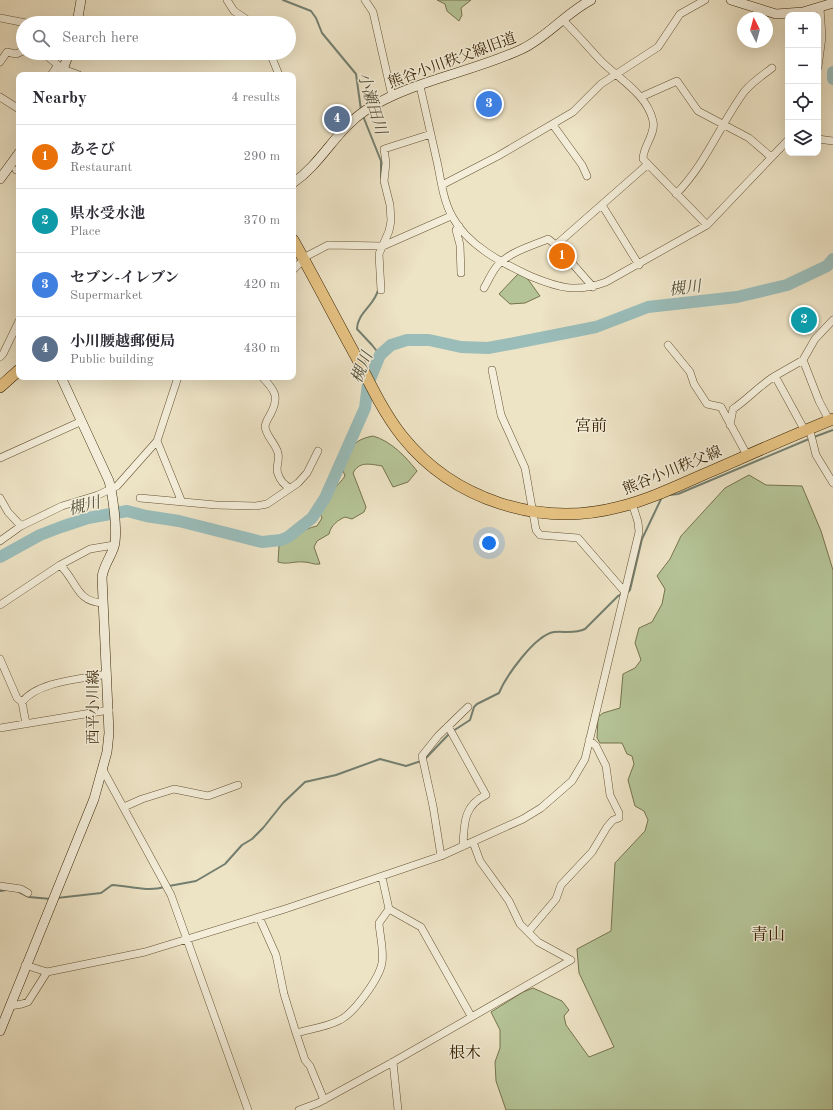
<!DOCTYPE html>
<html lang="en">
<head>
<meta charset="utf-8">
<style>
	body { margin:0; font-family:"Old Standard TT","Noto Serif JP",serif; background:#f7f7f7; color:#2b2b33 }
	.controls { position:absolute; right:12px; top:12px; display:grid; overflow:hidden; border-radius:8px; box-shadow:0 4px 16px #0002 }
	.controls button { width:36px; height:36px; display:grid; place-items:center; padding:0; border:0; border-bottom:1px solid #e1e1e2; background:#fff; color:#2b2b33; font:20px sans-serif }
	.compass { position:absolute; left:737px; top:12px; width:36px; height:36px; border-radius:50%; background:#fff; box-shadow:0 4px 16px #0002; rotate:354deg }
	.you { position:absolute; left:489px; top:543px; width:14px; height:14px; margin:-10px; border:3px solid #fff; border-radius:50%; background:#1a73e8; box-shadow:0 0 0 6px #1a73e833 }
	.badge { display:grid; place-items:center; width:26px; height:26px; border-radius:50%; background:#d93025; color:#fff; font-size:13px; font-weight:700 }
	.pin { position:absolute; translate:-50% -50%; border:2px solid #fff; box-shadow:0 1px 4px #0006 }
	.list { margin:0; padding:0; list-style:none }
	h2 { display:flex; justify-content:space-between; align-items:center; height:52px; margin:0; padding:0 16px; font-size:17px }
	h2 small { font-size:13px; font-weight:400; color:#7c7c81 }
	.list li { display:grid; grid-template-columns:26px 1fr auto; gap:12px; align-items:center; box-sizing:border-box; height:64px; padding:0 16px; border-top:1px solid #e1e1e2 }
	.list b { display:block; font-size:15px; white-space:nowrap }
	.list p { margin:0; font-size:13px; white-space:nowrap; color:#7c7c81 }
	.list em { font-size:13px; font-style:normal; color:#7c7c81 }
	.icon { flex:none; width:22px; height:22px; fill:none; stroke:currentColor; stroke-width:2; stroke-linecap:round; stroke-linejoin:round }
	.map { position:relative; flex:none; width:833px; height:1110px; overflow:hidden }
	.search { position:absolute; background:#fff; box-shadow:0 4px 16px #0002; left:16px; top:16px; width:280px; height:44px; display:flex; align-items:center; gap:10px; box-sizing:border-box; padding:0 14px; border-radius:22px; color:#7c7c81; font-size:15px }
	.panel { position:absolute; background:#fff; box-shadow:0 4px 16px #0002; left:16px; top:72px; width:280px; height:308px; border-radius:8px }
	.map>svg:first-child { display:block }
</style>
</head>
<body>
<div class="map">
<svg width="833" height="1110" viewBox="0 0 833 1110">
	<rect width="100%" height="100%" fill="#ede3c5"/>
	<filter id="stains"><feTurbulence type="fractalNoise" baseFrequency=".005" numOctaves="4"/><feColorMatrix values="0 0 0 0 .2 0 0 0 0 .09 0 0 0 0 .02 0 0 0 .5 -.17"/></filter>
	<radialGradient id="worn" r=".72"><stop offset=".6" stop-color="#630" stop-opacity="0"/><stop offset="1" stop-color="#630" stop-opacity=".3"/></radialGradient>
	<!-- green -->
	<path fill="#b5c497" stroke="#76734c" d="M437 0H471L461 8 462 15 459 21 447 11 445 4Z
		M518 274 527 278 540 296 525 303 510 304 499 294Z
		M373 436C391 441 406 457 417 471L408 482 393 487 382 466C370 464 359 461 353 473L366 507 364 512 352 519 345 517C338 520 331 525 329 534L317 541 314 547 320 564C313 565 310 562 304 562 294 561 287 565 278 562L279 546C292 539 302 529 317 526L322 518 319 511C327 504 329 498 334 489 337 485 342 481 345 476L342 468C350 450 351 440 373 436Z
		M749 475 766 485 802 486 821 531 833 570V1110H506L496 1081 495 1062 500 1048V1030L491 1012 523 992 533 988 562 1001 569 1010 564 1016 566 1025 589 1057 614 1047 579 973 577 949 611 931 615 863 645 831 648 820 644 811 635 806 628 780 634 764 632 756 627 754 622 743H600L597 738 598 717 603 713 620 708 623 674 635 668 641 660 635 643 639 628 652 622 662 604 665 589 657 576 670 559 681 536 725 488Z"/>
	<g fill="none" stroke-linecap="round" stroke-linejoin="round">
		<!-- stream -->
		<path stroke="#737f70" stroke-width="2" d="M283 0 311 11 316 18 322 33 356 74 361 110
			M363 116 381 161V182
			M378 290C375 305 357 313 357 329L372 345 380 355
			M814 437 833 430
			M669 495 678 494 809 439
			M628 592 630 590 642 539 662 497
			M453 731 470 720 474 707 477 704 499 693C506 676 535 635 554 632 564 631 575 634 585 629L618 596 622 594
			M425 759 449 734
			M169 886 196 881 225 864 242 845 252 839 263 828 283 803 305 782 336 775 380 759 406 766 421 761
			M0 891 6 890
			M19 892 29 897 51 899
			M57 898 101 893 112 885C131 886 146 892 165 887"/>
		<!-- river -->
		<path stroke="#9abdba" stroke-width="12" d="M833 72V79
			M0 557 40 535 61 527 88 518 127 511 146 516 179 521 262 542 281 540 288 537 312 518 325 498 365 408 368 384 380 355 391 345 407 340H429L461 347 488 348 515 343 596 327 648 307 737 297 787 285 827 266 833 259"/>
		<defs>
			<path id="street" d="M227 0 234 11 252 23
				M365 0 373 12 392 96
				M0 18 26 23
				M563 20C576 33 588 47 601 61 619 79 647 94 653 121 656 134 643 146 643 159L707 225
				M43 53 63 69 79 75
				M270 53 279 75
				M0 62 7 52 16 54 23 51
				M818 67 822 37 820 8
				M51 75 58 65
				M420 86C426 112 432 139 438 166 441 182 444 202 452 216 467 245 502 263 530 276 559 288 576 293 606 282L707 225 788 140
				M0 97 19 109
				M641 97 677 81 698 111 749 138 771 157
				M553 125 582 165 587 176
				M818 139 833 141
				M16 170 19 169
				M442 185 498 156 573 112 601 84 658 47 680 14 705 0
				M676 194C705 165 720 125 744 92 752 82 763 75 772 68
				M602 205 639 265
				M459 226 456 230 460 245 461 273
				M556 245 647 165
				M293 270 307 256 328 245 383 246 451 216
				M484 288C488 281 492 272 497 266 509 252 532 246 548 239L556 245 593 287
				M381 290 379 254 389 231 391 221 390 205 384 181 386 163 384 149 431 134
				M668 345 690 372 694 384 707 404 721 407 747 455
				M0 357 3 354 19 321
				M803 360 775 376 805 431
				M492 370 501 415 525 468 536 530 540 535 578 538 624 591
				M262 377C275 390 280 397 270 415 268 418 266 422 265 426 265 435 276 444 278 453 280 461 275 467 278 474 280 480 284 485 290 488
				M829 420 819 401 803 360 815 339 833 320
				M730 425 733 409C748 399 760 385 775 376
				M810 431 816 455 833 483
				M157 441 181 500
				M0 458 82 421
				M0 498 8 512 21 526
				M140 498 216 505 256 506 267 504 298 483 307 473 318 451
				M0 541 21 526 62 506 98 495 117 486 157 441 178 377
				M60 565 90 549 114 545
				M0 605 60 565C77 581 76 602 103 603
				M0 659 17 698 22 702
				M26 724 22 702C38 681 82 679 107 674
				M448 726 486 795C464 805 464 823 463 846
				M0 728 109 710
				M103 770 171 895 248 1110
				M124 807 142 799 174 789 208 796 238 785
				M441 856 433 806 422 756 438 736 468 707
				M382 877 389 909 421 927 471 1016
				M0 886 21 889 28 893
				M259 917 276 955 284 994 296 1033 305 1060 310 1066 324 1100
				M528 932 556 899 561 885 592 852 607 827 613 820 619 818V813L610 795 606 766 596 746 589 740
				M25 965 47 972 145 952 285 909 441 856 523 819 541 808 572 781 585 759 639 532 638 522 632 503
				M10 1006 22 1004 28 1002 47 972
				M296 1033C310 1029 327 1027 340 1020 354 1013 379 979 382 963 384 950 380 937 379 923L389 909
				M393 1062 398 1110
				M299 1110 318 1103 393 1062 571 960 538 942 520 924 509 901 480 861 473 842"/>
			<path id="secondary" d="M731 0 776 14 803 12 833 3
				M77 23 81 0
				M61 75 69 53
				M0 179 19 153
				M293 183C322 163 336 130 366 110 413 80 471 73 522 49 547 37 566 13 591 0
				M0 1031 94 799 107 752 109 733 102 577C104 563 114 553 115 542 117 527 113 496 109 481L61 377"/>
			<path id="primary" d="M293 240C315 279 336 320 358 360 371 386 384 413 402 436 453 500 540 528 619 507 652 499 683 483 714 470 753 453 793 435 833 419
				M0 387 19 370"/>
		</defs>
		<!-- street casing -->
		<use href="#street" stroke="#655233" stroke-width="8"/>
		<!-- secondary casing -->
		<use href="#secondary" stroke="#382202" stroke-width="10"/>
		<!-- primary casing -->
		<use href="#primary" stroke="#382202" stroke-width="12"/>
		<!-- street -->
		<use href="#street" stroke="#f3edd9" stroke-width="7"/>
		<!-- secondary -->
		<use href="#secondary" stroke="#f3edd9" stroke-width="9"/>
		<!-- primary -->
		<use href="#primary" stroke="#e6c282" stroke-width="11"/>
	</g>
	<g text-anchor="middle" stroke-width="3" stroke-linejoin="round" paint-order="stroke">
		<!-- street labels -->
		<g font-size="15" fill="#382202" stroke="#f3edd9">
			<text transform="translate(452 60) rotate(-20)" y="5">熊谷小川秩父線旧道</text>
			<text transform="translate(672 470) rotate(-22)" y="5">熊谷小川秩父線</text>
			<text transform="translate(93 707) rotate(-90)" y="5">西平小川線</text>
		</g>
		<!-- water labels -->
		<g font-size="16" font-style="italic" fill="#555039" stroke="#f3edd9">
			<text transform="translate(373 103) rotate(73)" y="6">小瀬田川</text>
			<text transform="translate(685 287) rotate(-7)" y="6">槻川</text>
			<text transform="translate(361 367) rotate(-68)" y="6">槻川</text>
			<text transform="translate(84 505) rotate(-14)" y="6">槻川</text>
		</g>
		<!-- neighbourhood labels -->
		<g font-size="16" fill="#382202" stroke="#f3edd9">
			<text x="591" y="431">宮前</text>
			<text x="465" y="1058">根木</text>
		</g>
		<!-- quarter labels -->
		<g font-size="17" fill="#382202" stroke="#f3edd9">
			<text x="768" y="940">青山</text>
		</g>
	</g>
	<rect width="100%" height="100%" filter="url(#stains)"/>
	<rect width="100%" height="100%" fill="url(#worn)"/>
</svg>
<div class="controls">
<button>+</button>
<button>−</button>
<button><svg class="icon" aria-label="locate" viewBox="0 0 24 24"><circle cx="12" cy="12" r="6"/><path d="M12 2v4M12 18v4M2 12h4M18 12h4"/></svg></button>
<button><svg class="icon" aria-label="layers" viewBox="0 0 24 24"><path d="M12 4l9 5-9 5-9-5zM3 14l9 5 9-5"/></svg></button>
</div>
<svg class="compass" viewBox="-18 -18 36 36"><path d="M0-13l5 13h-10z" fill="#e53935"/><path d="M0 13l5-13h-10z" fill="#7c7c81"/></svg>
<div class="you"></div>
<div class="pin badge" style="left:562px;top:256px;background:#e8710a">1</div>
<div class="pin badge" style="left:804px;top:320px;background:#0f9aa8">2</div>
<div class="pin badge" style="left:489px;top:104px;background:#3f7fe0">3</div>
<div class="pin badge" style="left:337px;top:119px;background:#5c6f8a">4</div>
<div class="search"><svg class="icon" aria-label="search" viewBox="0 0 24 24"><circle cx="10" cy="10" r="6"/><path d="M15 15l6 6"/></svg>Search here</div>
<section class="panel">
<h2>Nearby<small>4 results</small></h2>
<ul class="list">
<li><span class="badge" style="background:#e8710a">1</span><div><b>あそび</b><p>Restaurant</p></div><em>290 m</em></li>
<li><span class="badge" style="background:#0f9aa8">2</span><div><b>県水受水池</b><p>Place</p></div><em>370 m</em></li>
<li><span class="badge" style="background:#3f7fe0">3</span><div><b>セブン-イレブン</b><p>Supermarket</p></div><em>420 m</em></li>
<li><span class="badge" style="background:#5c6f8a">4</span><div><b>小川腰越郵便局</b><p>Public building</p></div><em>430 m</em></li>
</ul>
</section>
</div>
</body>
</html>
